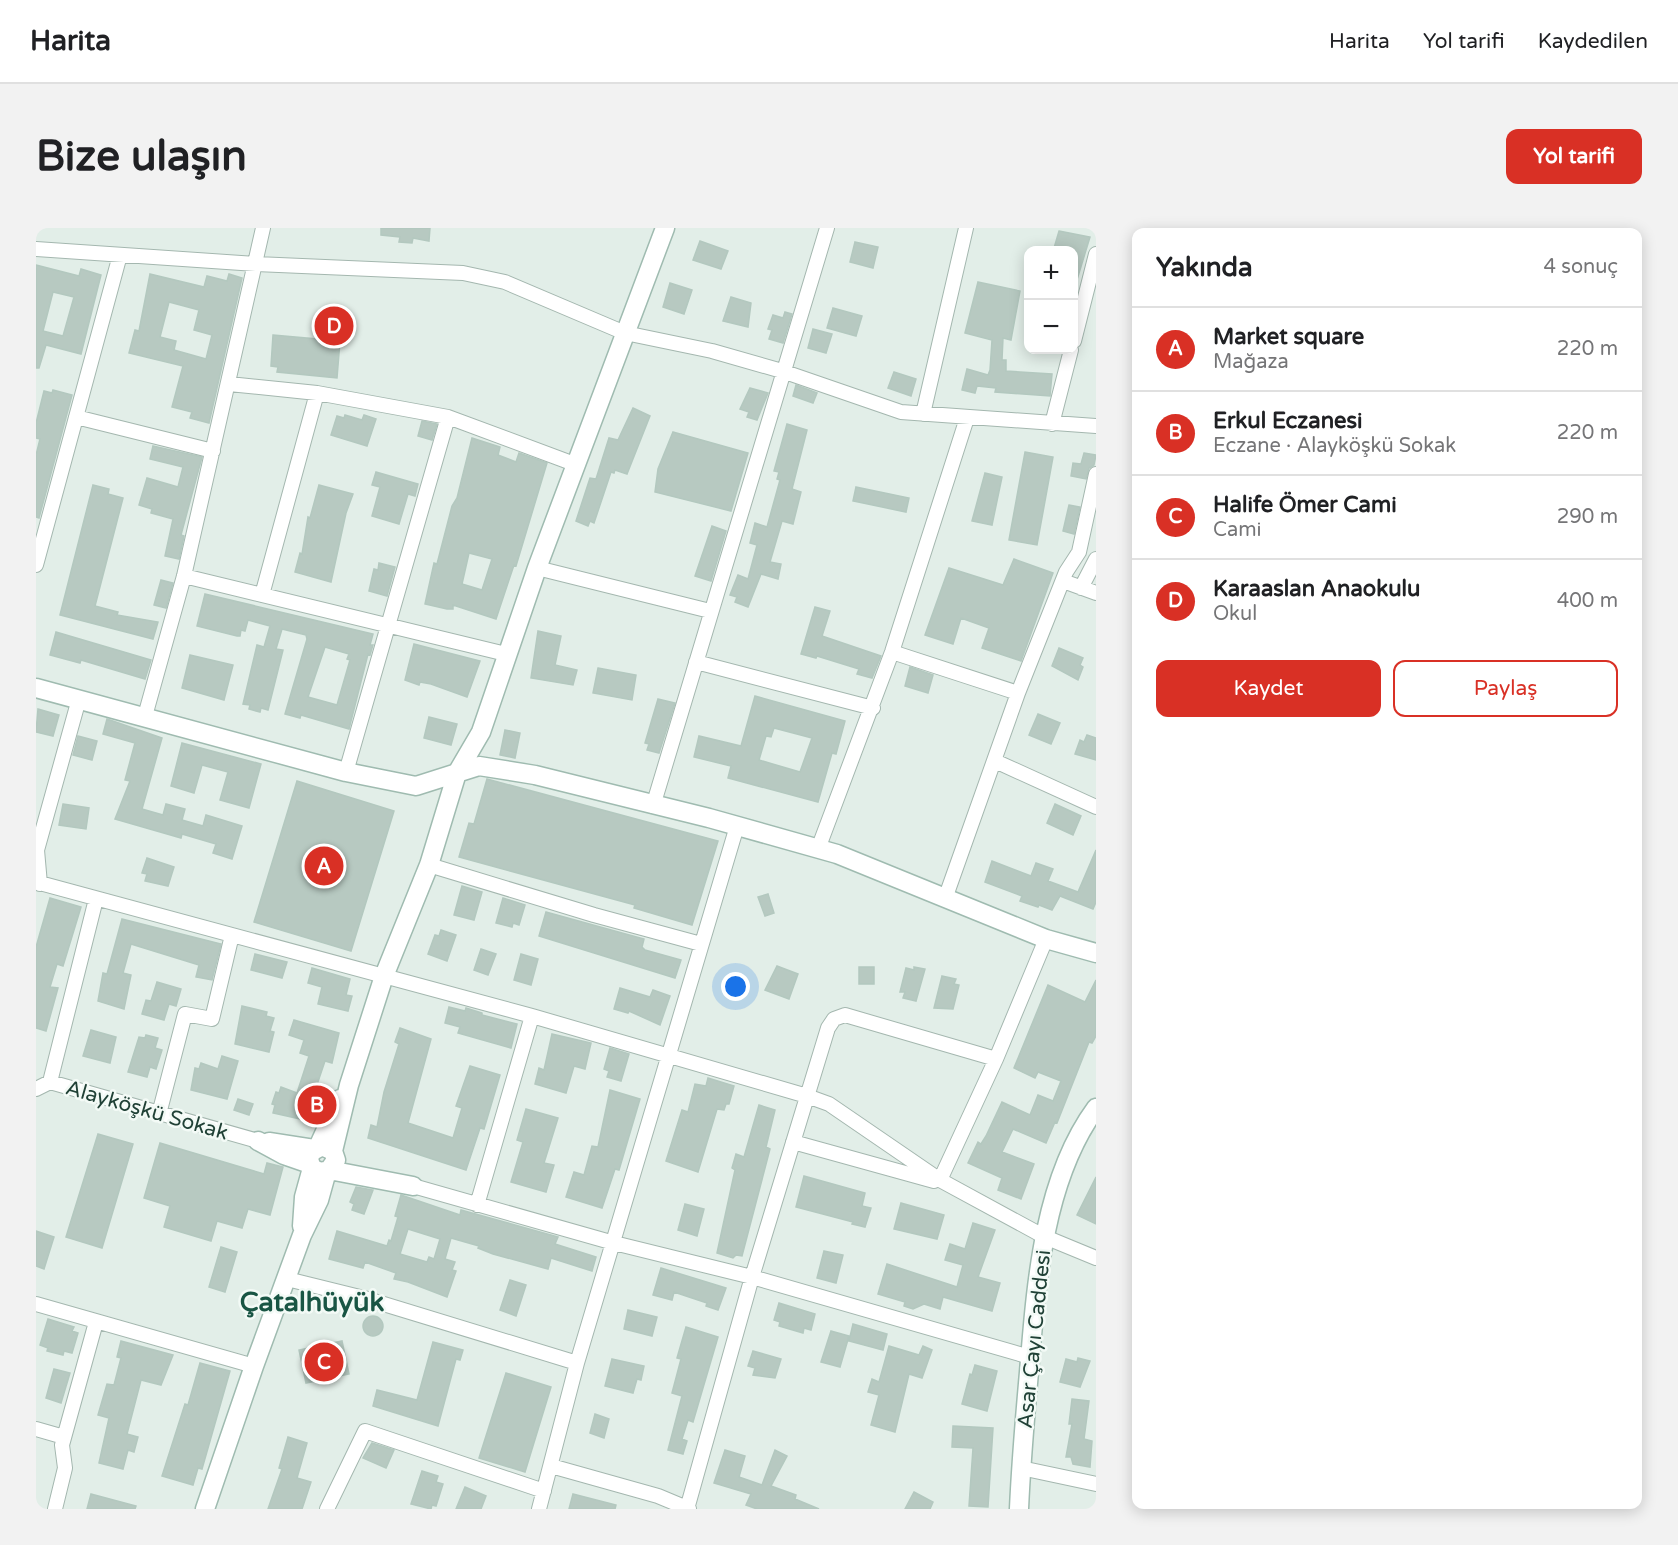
<!DOCTYPE html>
<html lang="tr">
<head>
<meta charset="utf-8">
<style>
	body { margin:0; font-family:"Varela Round",sans-serif; background:#f2f2f2; color:#202124 }
	.controls { position:absolute; right:18px; top:18px; display:grid; overflow:hidden; border-radius:12px; box-shadow:0 3px 15px #0003 }
	.controls button { width:54px; height:54px; display:grid; place-items:center; padding:0; border:0; border-bottom:2px solid #e0e0e0; background:#fff; color:#202124; font:30px sans-serif }
	.you { position:absolute; left:700px; top:759px; width:21px; height:21px; margin:-15px; border:4px solid #fff; border-radius:50%; background:#1a73e8; box-shadow:0 0 0 9px #1a73e833 }
	.badge { display:grid; place-items:center; width:39px; height:39px; border-radius:50%; background:#d93025; color:#fff; font-size:20px; font-weight:700 }
	.pin { position:absolute; translate:-50% -50%; border:3px solid #fff; box-shadow:0 2px 6px #0006 }
	.list { margin:0; padding:0; list-style:none }
	h2 { display:flex; justify-content:space-between; align-items:center; height:78px; margin:0; padding:0 24px; font-size:26px }
	h2 small { font-size:20px; font-weight:400; color:#757577 }
	.list li { display:grid; grid-template-columns:39px 1fr auto; gap:18px; align-items:center; box-sizing:border-box; height:84px; padding:0 24px; border-top:2px solid #e0e0e0 }
	.list b { display:block; font-size:22px; white-space:nowrap }
	.list p { margin:0; font-size:20px; white-space:nowrap; color:#757577 }
	.list em { font-size:20px; font-style:normal; color:#757577 }
	.actions { display:flex; gap:12px; padding:18px 24px }
	.actions a { flex:1; padding:14px 0; border:2px solid #d93025; border-radius:12px; text-align:center; font-size:21px; color:#d93025 }
	.actions .main { background:#d93025; color:#fff }
	.map { position:relative; flex:none; width:1060px; height:1281px; overflow:hidden; border-radius:12px }
	header { display:flex; align-items:center; gap:36px; box-sizing:border-box; height:84px; padding:0 30px; background:#fff; border-bottom:2px solid #e0e0e0 }
	header strong { font-size:28px }
	nav { display:flex; gap:33px; margin-inline-start:auto; font-size:21px }
	.intro { display:flex; align-items:center; justify-content:space-between; box-sizing:border-box; height:144px; padding:0 36px }
	h1 { margin:0; font-size:42px }
	.button { padding:15px 27px; border-radius:12px; background:#d93025; color:#fff; font-size:21px; font-weight:700 }
	main { display:flex; gap:36px; padding:0 36px }
	aside { flex:1; background:#fff; border-radius:12px; box-shadow:0 3px 15px #0003 }
	.map>svg:first-child { display:block }
</style>
</head>
<body>
<header>
<strong>Harita</strong>
<nav><a>Harita</a><a>Yol tarifi</a><a>Kaydedilen</a></nav>
</header>
<div class="intro"><h1>Bize ulaşın</h1><a class="button">Yol tarifi</a></div>
<main>
<div class="map">
<svg width="1060" height="1281" viewBox="0 0 1060 1281">
	<rect width="100%" height="100%" fill="#e2eee8"/>
	<!-- building -->
	<path fill="#b7c9c1" stroke="#b3c8bf" stroke-width="1.5" fill-rule="evenodd" d="M345 0H394L393 13 377 10 376 15 363 14 364 9 345 7Z
		M1023 3 1054 9 1040 55H1038V22L1018 20Z
		M664 13 692 23 685 41 657 32Z
		M819 14 842 19 837 40 814 34Z
		M0 37 43 48 45 41 65 47 45 126 10 117 3 140H0ZM17 64 38 69 27 108 7 103Z
		M114 46 168 59 171 48 191 53 193 46 206 50 173 195 154 190 156 184 136 179 147 138 93 125 99 102 103 103ZM133 74 163 82 158 102 176 107 170 131 138 122 140 113 124 109Z
		M942 54 984 63 975 112 967 110 966 132H970V143L1016 146 1014 168 959 164 960 160 941 158 939 165 926 162 931 141 952 147 954 142 956 112 929 105Z
		M634 55 656 62 648 86 627 79Z
		M695 69 715 75 712 99 687 93Z
		M797 80 826 88 820 108 791 100Z
		M749 84 756 86 747 115 733 111 736 102 732 101 737 87 747 90Z
		M777 101 796 106 790 125 772 120Z
		M237 107 304 113 301 150 241 144 242 139 235 138Z
		M858 144 880 151 875 168 852 160Z
		M760 157 781 165 777 175 757 168Z
		M714 160 732 165 721 192 711 189 713 184 704 181Z
		M17 162 36 167 3 290 0 289V227L4 211 0 210V195L8 163 16 165Z
		M597 180 614 188 591 246 579 242 578 245 575 244 558 295 554 293 552 298 540 293 554 250 560 251 573 210 582 212Z
		M309 187 326 192 328 187 340 191 331 218 295 207 301 188 308 190Z
		M386 193 401 196 396 212 382 208Z
		M751 196 771 202 756 261 765 264 757 296 746 293 734 334 745 336 742 351 725 346 712 379 699 374 701 369 694 367 702 347 712 351 721 317 714 315 719 295 731 299 744 252 741 251 743 244 738 243Z
		M637 204 712 225 695 283 619 264 622 241Z
		M436 210 464 219 462 227 480 234 483 225 511 235 480 338 478 337 460 391 417 377V381H411L389 376 398 335 401 336 416 278 421 270ZM433 325 456 331 446 362 426 356Z
		M117 218 166 229 145 307 148 308 143 331 129 328 137 291 115 285 116 281 103 277 111 250 142 259 147 239 114 231Z
		M989 224 1017 229 1001 317 973 312Z
		M1048 225 1060 227 1058 237 1053 240 1050 251 1035 248 1037 235 1045 236Z
		M340 244 382 256 379 268 372 266 363 296 336 288 344 259 336 257Z
		M949 245 966 249 956 297 936 293Z
		M57 257 73 261 72 266 87 270 59 378 82 384 81 387 122 394 117 411 24 387Z
		M283 257 317 266 310 285 295 354 259 344 264 325 266 326 272 289 274 290Z
		M820 259 873 270 870 284 817 273Z
		M1033 277 1044 279 1038 306 1027 303Z
		M676 298 690 303 675 353 659 348Z
		M978 331 1017 345 985 433 946 420 953 400 925 390 917 416 889 407 913 340 967 357Z
		M343 335 359 339 351 368 333 363 338 341 342 342Z
		M125 352 137 355 130 380 118 377Z
		M169 366 337 406 334 417H337L334 427 332 426 313 501 265 487 264 490 249 486 271 411 270 407 246 401 240 421 247 422 232 482 225 480 224 484 213 481 214 477 207 476 221 417 228 419 234 398 212 392 209 403 205 402 204 408H201L161 398ZM289 419 313 426 311 431 314 432 301 477 272 469Z
		M779 379 794 383 786 408 845 428 836 450 821 446 823 441 781 428 780 430 765 426Z
		M502 403 525 408 519 437 541 442 537 457 495 450Z
		M20 404 115 432 109 451 45 432 44 435 14 427Z
		M378 416 444 433 431 469 395 456 384 454 383 457 369 452Z
		M1023 420 1047 430 1044 437 1047 439 1042 452 1016 438Z
		M154 427 197 437 188 472 146 460Z
		M874 439 897 447 892 465 869 458Z
		M562 440 600 447 596 472 557 465Z
		M719 468 809 493 800 526 796 525 782 574 692 550 695 538 658 529 663 508 705 518ZM738 500 776 510 764 544 723 532 730 508 735 509Z
		M622 471 639 475 623 525 611 522 613 516 609 515Z
		M2 481 23 487 17 508 0 504Z
		M1002 486 1024 495 1015 516 993 507Z
		M393 489 421 496 415 517 388 510Z
		M71 491 126 510 106 581 127 587 130 576 149 581 146 592 167 598 170 587 206 598 196 631 177 625 180 616 146 606 145 610 79 591 94 553 89 552 99 515 67 506Z
		M469 502 484 505 479 530 464 527Z
		M1051 507 1060 510V532L1039 526 1044 512 1048 514Z
		M42 508 61 513 56 532 37 527Z
		M146 515 225 536 213 580 184 572 192 544 166 537 158 565 135 558Z
		M451 551 682 613 656 697 598 680 599 677 423 629 433 595 438 596Z
		M261 553 358 583 315 723 218 694Z
		M27 576 53 580 50 601 23 597Z
		M1019 576 1045 588 1037 607 1011 595Z
		M1060 622V674L1057 681 1024 668 1016 682 1003 677 1002 679 984 673 986 668 949 654 956 633 995 648 1000 635 1017 641 1012 653 1042 664Z
		M111 630 138 639 132 658 109 653 111 646 106 645Z
		M426 658 446 664 438 692 418 687Z
		M732 666 738 685 729 688 722 669Z
		M14 670 45 679 27 738 21 736 14 759 22 760 10 803 0 800V719Z
		M467 670 489 677 483 697 477 695 476 699 460 695Z
		M510 684 608 711 606 719 609 722 645 732 639 750 503 708Z
		M86 691 185 716 176 752 160 749 163 737 95 716 87 745 95 747 88 781 62 773 67 745 71 746Z
		M405 702 420 707 411 733 392 726 399 707 403 708Z
		M445 721 460 726 452 747 438 742Z
		M219 726 251 734 246 750 215 742Z
		M485 726 502 731 495 757 478 752Z
		M741 738 762 746 753 771 729 762Z
		M823 739H838V756H823Z
		M878 739 889 741 880 773 867 770 869 764H864L870 740 878 742Z
		M276 740 314 751 310 767 316 768 312 783 282 776 286 759 272 755Z
		M906 748 920 751 918 756 923 757 917 781 898 780Z
		M1060 752V808L1056 815 1053 814 1021 895 1019 894 1010 915 977 901 966 924 998 936 985 971 962 962 966 950 932 935 942 914 945 916 950 908 966 874 994 887 1002 867 1017 873 1025 853 1002 844 999 850 978 840 1012 757 1049 774Z
		M121 754 145 761 140 778 133 776 128 792 106 786 110 772 115 773Z
		M584 760 614 769 617 762 634 768 624 797 593 783 592 785 578 781Z
		M206 778 231 784 230 788 238 790 234 803 238 804 233 824 199 816Z
		M413 779 429 783 430 780 446 785V787L481 796 475 820 422 805 424 799 409 795Z
		M258 792 303 805 296 835 289 833 269 892 237 885 239 877 236 876 240 864 243 865 245 859 261 865 273 828 264 825 268 812 253 807Z
		M364 800 395 811 372 895 417 910 426 880 420 878 434 838 464 847 448 901 444 900 430 942 332 910 335 897 341 899 348 864 363 816 359 814Z
		M55 802 80 809 74 835 47 828Z
		M516 806 555 815 549 841 538 838 530 865 499 856 503 840 508 842Z
		M110 807 122 810 119 820 126 822 120 841 114 839 111 849 92 844 103 809 109 810Z
		M574 820 593 826 585 853 571 849 573 843 568 841Z
		M186 828 202 833 191 871 155 862 159 840 163 841 165 835 182 841Z
		M672 850 698 858 693 876H690L688 882 681 881 662 944 630 933 646 882 652 884 659 856 670 858Z
		M574 862 604 871 583 942 579 941 566 980 530 969 538 944 548 947 556 918 562 919Z
		M202 871 217 876 213 887 198 882Z
		M723 877 739 882 730 919 734 921 706 1028 700 1027 697 1030 681 1025 699 942 696 940 700 926 708 929Z
		M490 881 522 890 508 935 518 937 510 964 475 954 487 914 481 912Z
		M62 906 97 916 66 1020 30 1009Z
		M124 915 228 946 231 935 247 939 234 987 212 981 206 1000 181 993 175 1013 128 999 134 978 108 970Z
		M768 948 829 965 826 978 835 980 829 999 816 996 817 994 760 979Z
		M1060 949V996L1041 987Z
		M320 959 337 962 328 986 316 982 318 976 314 974Z
		M365 967 424 987 425 982 522 1009 519 1016 560 1029 556 1043 515 1030 512 1041 457 1026 442 1020 443 1018 415 1010 409 1031 419 1034 416 1042 420 1043 411 1069 372 1054 358 1051 360 1045 329 1034 327 1040 293 1031 301 1003 351 1018 353 1012 355 1013 362 989 359 988ZM372 1001 404 1011 398 1031 393 1029 391 1034 364 1026Z
		M865 975 908 987 901 1011 858 1001Z
		M649 976 668 981 661 1008 642 1002Z
		M937 995 959 1002 942 1049 964 1055 956 1083 907 1069 904 1081 888 1076 877 1081 868 1078 869 1074 842 1066 851 1036 921 1059 927 1037 909 1032 914 1016 929 1021Z
		M0 1003 18 1009 8 1041 0 1038Z
		M185 1019 201 1024 189 1064 173 1059Z
		M788 1023 807 1027 800 1055 781 1050Z
		M625 1040 690 1060 682 1082 670 1078 671 1075 638 1064 636 1072 617 1067Z
		M474 1052 490 1057 480 1088 464 1082Z
		M743 1075 779 1086 775 1102 768 1100 767 1105 743 1098 744 1094 738 1092Z
		M592 1082 621 1089 616 1108 588 1101Z
		M327 1098a10 10 0 1 1 20 0a10 10 0 1 1-20 0Z
		M12 1091 38 1099 36 1103 42 1105 36 1125 28 1123 27 1127 11 1123 12 1120 4 1117Z
		M817 1096 851 1106 847 1122 813 1113Z
		M650 1099 682 1109 657 1194 652 1192 646 1211 651 1213 647 1226 632 1222 646 1168 636 1165 645 1131 641 1130Z
		M795 1103 813 1108 804 1139 785 1134Z
		M85 1113 137 1127 125 1157 105 1152 91 1206 102 1209 98 1224 92 1222 87 1241 63 1235 73 1190 62 1187 71 1156 78 1157 85 1130 81 1129Z
		M306 1113 313 1146 270 1155 263 1122Z
		M397 1114 427 1122 424 1132 420 1131 402 1198 337 1178 341 1162 381 1172Z
		M853 1118 883 1127 887 1118 896 1122 886 1150 873 1146 859 1204 835 1197 843 1167 832 1164 836 1151 843 1154Z
		M717 1123 745 1131 739 1150 717 1147 719 1140 712 1138Z
		M1042 1130 1054 1133 1044 1159 1024 1154 1030 1131 1041 1134Z
		M576 1131 608 1138 605 1152 601 1151 597 1165 569 1158Z
		M164 1135 194 1143 166 1241 162 1240 157 1257 126 1248 149 1176 152 1177Z
		M939 1137 961 1143 951 1183 926 1176 934 1146 936 1147Z
		M18 1141 34 1145 25 1175 10 1170Z
		M470 1145 515 1159 489 1244 443 1230Z
		M1036 1171 1053 1173 1048 1211 1056 1213 1054 1239 1037 1236 1035 1229H1030L1036 1196H1033Z
		M559 1186 573 1191 568 1210 554 1205Z
		M917 1198 957 1200 952 1279 933 1278 937 1220 916 1219Z
		M252 1209 271 1215 261 1250 275 1254 266 1281H232L246 1241 243 1240Z
		M336 1215 358 1222 350 1240 327 1230Z
		M689 1222 709 1228 703 1249 726 1257 739 1222 751 1228 735 1258 760 1267 759 1271 783 1281H721L710 1277 715 1266 678 1255Z
		M386 1243 402 1248 400 1254 407 1256 400 1278 396 1277 395 1281 375 1276Z
		M429 1259 450 1268 445 1281H420Z
		M878 1264 897 1274 894 1281H869Z
		M55 1266 100 1278 99 1281H51Z
		M537 1266 580 1277 579 1281H533Z"/>
	<g fill="none" stroke-linecap="round" stroke-linejoin="round">
		<defs>
			<path id="street" d="M0 21 220 36 427 45 469 54 589 105 676 123 746 143 865 184 1060 198
				M1038 113 1060 26
				M193 156 281 165 412 189 541 237
				M887 186 930 0
				M40 189 177 223
				M1016 196 1035 122
				M0 337 84 27
				M501 340 674 383
				M148 348 470 426
				M1027 353 1060 365
				M1045 360 1060 331
				M226 367 281 165
				M856 424 982 465
				M660 434 837 480
				M109 488 148 348 227 0
				M959 533 1060 579
				M310 544 412 189
				M617 578 791 0
				M782 621 856 424 931 190
				M393 637 558 687 665 716
				M0 654 496 788 771 868 793 876 904 952 1009 1009 1060 1030
				M4 656 1 622 43 471
				M910 668 982 465 1030 344 1043 324 1060 246
				M14 854 60 671
				M0 861 14 854 222 913
				M123 886 149 786 176 791 196 707
				M757 914 898 953
				M904 952 960 831 1010 711
				M377 958 578 1015 716 1049 994 1129
				M441 977 496 788
				M251 1051 328 1070 541 1135
				M0 1076 218 1138
				M0 1201 28 1209
				M515 1238 622 1268 653 1281
				M985 1240 1060 1256
				M19 1281 29 1240 26 1217 60 1094
				M291 1281 329 1203 508 1263
				M503 1281 541 1135 701 598
				M651 1281 716 1049 792 800 798 791 809 787 960 831"/>
			<path id="secondary" d="M0 460 310 544 380 558 443 538 499 547 673 590 801 626 1010 711 1060 725
				M222 913 248 927 274 936
				M233 914 278 921
				M282 919 304 871
				M297 923 313 857 348 748 393 637 421 545 445 504 501 340 629 0
				M293 942 377 958
				M266 998 268 969 276 940 273 932 275 924 286 918 297 923 300 932 293 942 284 944 276 940
				M169 1281 218 1138 266 1007 283 972 291 943
				M983 1281C985 1235 989 1189 993 1144 1000 1058 1007 952 1060 880"/>
		</defs>
		<!-- street casing -->
		<use href="#street" stroke="#a4b7af" stroke-width="16"/>
		<!-- secondary casing -->
		<use href="#secondary" stroke="#9fbbb0" stroke-width="21"/>
		<!-- street -->
		<use href="#street" stroke="#fff" stroke-width="14"/>
		<!-- secondary -->
		<use href="#secondary" stroke="#fff" stroke-width="18"/>
	</g>
	<g text-anchor="middle" stroke-width="5" stroke-linejoin="round" paint-order="stroke">
		<!-- street labels -->
		<g font-size="21" fill="#204136" stroke="#f3faf6">
			<text transform="translate(111 882) rotate(16)" y="7">Alayköşkü Sokak</text>
			<text transform="translate(998 1111) rotate(-84)" y="7">Asar Çayı Caddesi</text>
		</g>
		<!-- district labels -->
		<g font-size="27" font-weight="bold" fill="#195544" stroke="#f3faf6">
			<text x="276" y="1083">Çatalhüyük</text>
		</g>
	</g>
</svg>
<div class="controls">
<button>+</button>
<button>−</button>
</div>
<div class="you"></div>
<div class="pin badge" style="left:288px;top:638px">A</div>
<div class="pin badge" style="left:281px;top:877px">B</div>
<div class="pin badge" style="left:288px;top:1134px">C</div>
<div class="pin badge" style="left:298px;top:98px">D</div>
</div>
<aside>
<h2>Yakında<small>4 sonuç</small></h2>
<ul class="list">
<li><span class="badge">A</span><div><b>Market square</b><p>Mağaza</p></div><em>220 m</em></li>
<li><span class="badge">B</span><div><b>Erkul Eczanesi</b><p>Eczane · Alayköşkü Sokak</p></div><em>220 m</em></li>
<li><span class="badge">C</span><div><b>Halife Ömer Cami</b><p>Cami</p></div><em>290 m</em></li>
<li><span class="badge">D</span><div><b>Karaaslan Anaokulu</b><p>Okul</p></div><em>400 m</em></li>
</ul>
<div class="actions"><a class="main">Kaydet</a><a>Paylaş</a></div>
</aside>
</main>
</body>
</html>
